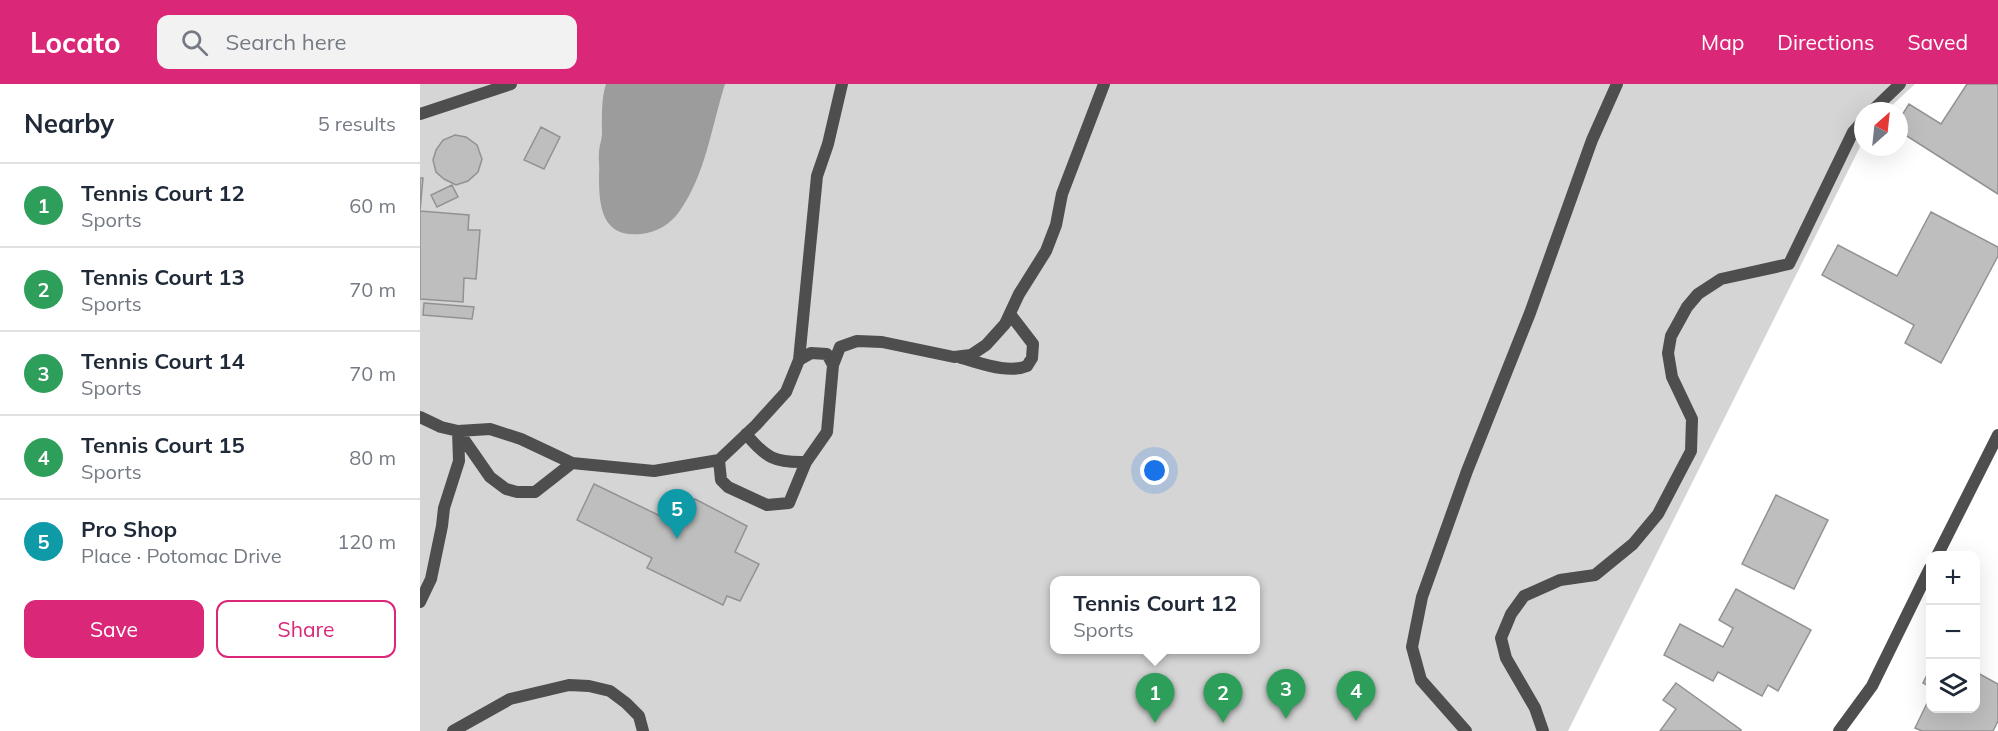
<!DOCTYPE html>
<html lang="en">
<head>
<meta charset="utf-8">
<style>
	body { margin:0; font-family:Mulish,sans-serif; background:#f2f2f3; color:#1f2937 }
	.controls { position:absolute; right:18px; bottom:18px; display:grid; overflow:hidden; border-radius:12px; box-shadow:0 6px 24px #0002 }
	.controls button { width:54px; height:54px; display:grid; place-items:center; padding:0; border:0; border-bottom:2px solid #e0e1e3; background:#fff; color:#1f2937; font:30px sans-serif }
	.compass { position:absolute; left:1434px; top:18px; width:54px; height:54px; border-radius:50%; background:#fff; box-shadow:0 6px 24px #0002; rotate:27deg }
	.you { position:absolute; left:735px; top:387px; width:21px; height:21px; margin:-15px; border:4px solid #fff; border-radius:50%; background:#1a73e8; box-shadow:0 0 0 9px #1a73e833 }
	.badge { display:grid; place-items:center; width:39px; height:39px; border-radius:50%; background:#db2777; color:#fff; font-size:20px; font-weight:700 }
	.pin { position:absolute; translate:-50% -50px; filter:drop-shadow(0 2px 3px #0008) }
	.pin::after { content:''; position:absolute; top:32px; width:21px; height:18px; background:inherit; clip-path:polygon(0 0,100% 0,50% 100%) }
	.popup { position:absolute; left:630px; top:492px; width:210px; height:78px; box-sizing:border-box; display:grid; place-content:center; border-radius:12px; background:#fff; filter:drop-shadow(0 2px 4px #0005); font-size:20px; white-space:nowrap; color:#747a83 }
	.popup b { font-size:22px; color:#1f2937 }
	.popup::after { content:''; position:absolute; left:50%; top:100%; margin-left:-12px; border:12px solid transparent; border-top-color:#fff }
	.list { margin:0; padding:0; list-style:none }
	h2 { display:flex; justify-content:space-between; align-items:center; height:78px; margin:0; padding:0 24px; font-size:26px }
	h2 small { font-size:20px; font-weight:400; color:#747a83 }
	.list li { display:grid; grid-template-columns:39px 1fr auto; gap:18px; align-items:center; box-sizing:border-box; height:84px; padding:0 24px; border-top:2px solid #e0e1e3 }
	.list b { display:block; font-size:22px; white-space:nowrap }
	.list p { margin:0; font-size:20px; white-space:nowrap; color:#747a83 }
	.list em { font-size:20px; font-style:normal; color:#747a83 }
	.actions { display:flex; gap:12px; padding:18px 24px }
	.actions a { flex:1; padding:14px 0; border:2px solid #db2777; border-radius:12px; text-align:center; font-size:21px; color:#db2777 }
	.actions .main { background:#db2777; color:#fff }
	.icon { flex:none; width:33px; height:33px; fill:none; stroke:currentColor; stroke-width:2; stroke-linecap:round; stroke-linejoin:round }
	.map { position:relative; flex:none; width:1578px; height:647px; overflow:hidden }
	header { display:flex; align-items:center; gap:36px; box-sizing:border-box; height:84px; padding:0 30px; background:#db2777; color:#fff }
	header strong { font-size:28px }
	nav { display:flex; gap:33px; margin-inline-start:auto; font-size:21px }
	.search { width:420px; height:54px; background:#f2f2f3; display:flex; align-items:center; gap:15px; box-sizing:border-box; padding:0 21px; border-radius:12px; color:#747a83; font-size:22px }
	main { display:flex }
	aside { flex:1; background:#fff }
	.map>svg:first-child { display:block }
</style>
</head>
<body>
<header>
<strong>Locato</strong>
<div class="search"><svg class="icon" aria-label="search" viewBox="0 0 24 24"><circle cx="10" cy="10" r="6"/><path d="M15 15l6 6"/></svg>Search here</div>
<nav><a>Map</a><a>Directions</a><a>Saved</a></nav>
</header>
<main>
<aside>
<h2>Nearby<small>5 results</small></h2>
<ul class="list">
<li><span class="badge" style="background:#2e9e5b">1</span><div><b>Tennis Court 12</b><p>Sports</p></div><em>60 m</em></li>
<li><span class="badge" style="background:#2e9e5b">2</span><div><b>Tennis Court 13</b><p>Sports</p></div><em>70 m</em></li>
<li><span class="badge" style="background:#2e9e5b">3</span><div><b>Tennis Court 14</b><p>Sports</p></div><em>70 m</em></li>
<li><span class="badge" style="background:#2e9e5b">4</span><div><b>Tennis Court 15</b><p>Sports</p></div><em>80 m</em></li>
<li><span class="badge" style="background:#0f9aa8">5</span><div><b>Pro Shop</b><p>Place · Potomac Drive</p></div><em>120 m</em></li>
</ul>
<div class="actions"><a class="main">Save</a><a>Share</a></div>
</aside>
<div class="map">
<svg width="1578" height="647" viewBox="0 0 1578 647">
	<rect width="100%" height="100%" fill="#fff"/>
	<!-- green -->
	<path fill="#d5d5d5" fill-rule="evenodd" d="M0 0H1495L1466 27H1443V57L1148 647H0ZM634 496H836V566H634Z"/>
	<!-- water -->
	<path fill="#9c9c9c" d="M186 0H305C291 44 286 90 259 128 251 140 235 149 221 150 180 154 179 120 179 90 180 83 178 75 179 68 179 62 182 56 182 50 182 34 181 15 186 0Z"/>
	<!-- building -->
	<path fill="#bebebe" stroke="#929292" stroke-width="1.5" d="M1547 0H1578V110L1479 47V36L1489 20 1521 40Z
		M121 43 140 53 124 85 104 76Z
		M35 51 46 53 57 61 62 75 58 88 48 97 36 101 24 95 16 88 13 76 16 66 23 56Z
		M0 94H3L0 127 49 131 48 146H60L56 195 44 194 43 218 0 215Z
		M32 101 38 113 17 123 11 111Z
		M1511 128 1578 163V172L1521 279 1485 259 1494 241 1402 191 1418 161 1477 192Z
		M4 219 54 223 52 235 3 231Z
		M174 400 261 442 275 415 327 442 315 468 339 480 320 517 307 512 303 521 227 484 232 474 157 436Z
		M1356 411 1408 436 1374 505 1322 480Z
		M1316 505 1391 546 1358 607 1348 601 1342 612 1298 588 1293 597 1244 571 1260 540 1303 563 1313 544 1299 536Z
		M1510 585V603L1503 599Z
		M1556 588 1578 600V637L1573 647H1502L1495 644 1510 613V624H1556Z
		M1256 599 1321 646V647H1240L1256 625 1243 616Z"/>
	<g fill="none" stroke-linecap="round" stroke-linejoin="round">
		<!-- service -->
		<path stroke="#4e4e4e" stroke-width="12" d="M1452 27 1480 0
			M0 30 91 0
			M541 274C561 279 588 290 607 282L612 274 613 260 590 230
			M379 276 391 269 407 270 413 281 420 263 437 257 462 258 534 273 551 271 566 261 585 240 599 210 626 167 636 141 642 110 684 0
			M413 281 407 348 386 378 369 419 347 421 308 403 301 396 299 376 336 341 366 308 379 276 397 92 408 60 422 0
			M0 333 21 343 38 347 39 377 24 424 22 442 11 495 0 518
			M70 345 101 355 152 379 115 408H97L86 405 70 393 38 347Z
			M326 350C346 374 355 379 386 378
			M152 379 234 387 299 376
			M1046 647 1001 596 992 563 1002 513 1047 387 1110 229 1172 56 1197 0
			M1123 647 1115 624 1086 574 1081 554 1091 530 1104 512 1140 496 1175 491 1213 460 1238 430 1271 367 1272 335 1252 293 1248 269 1251 252 1267 223 1278 210 1301 195 1369 180 1433 48 1443 37"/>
		<!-- minor -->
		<path stroke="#4e4e4e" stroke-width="12" d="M1517 472 1578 351
			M33 647 90 615 149 601 169 602 190 607 206 619 219 632 223 647
			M1419 647 1452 602 1510 484"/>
	</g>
</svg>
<div class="controls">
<button>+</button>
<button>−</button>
<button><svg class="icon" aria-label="layers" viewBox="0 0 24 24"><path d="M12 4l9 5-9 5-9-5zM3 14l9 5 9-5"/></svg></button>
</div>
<svg class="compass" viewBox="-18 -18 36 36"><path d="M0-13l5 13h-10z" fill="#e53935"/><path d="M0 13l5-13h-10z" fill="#747a83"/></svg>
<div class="you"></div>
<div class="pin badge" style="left:735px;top:639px;background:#2e9e5b">1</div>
<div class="popup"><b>Tennis Court 12</b>Sports</div>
<div class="pin badge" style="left:803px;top:639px;background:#2e9e5b">2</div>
<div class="pin badge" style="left:866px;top:635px;background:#2e9e5b">3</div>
<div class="pin badge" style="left:936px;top:637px;background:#2e9e5b">4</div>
<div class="pin badge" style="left:257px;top:455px;background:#0f9aa8">5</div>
</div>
</main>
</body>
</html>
